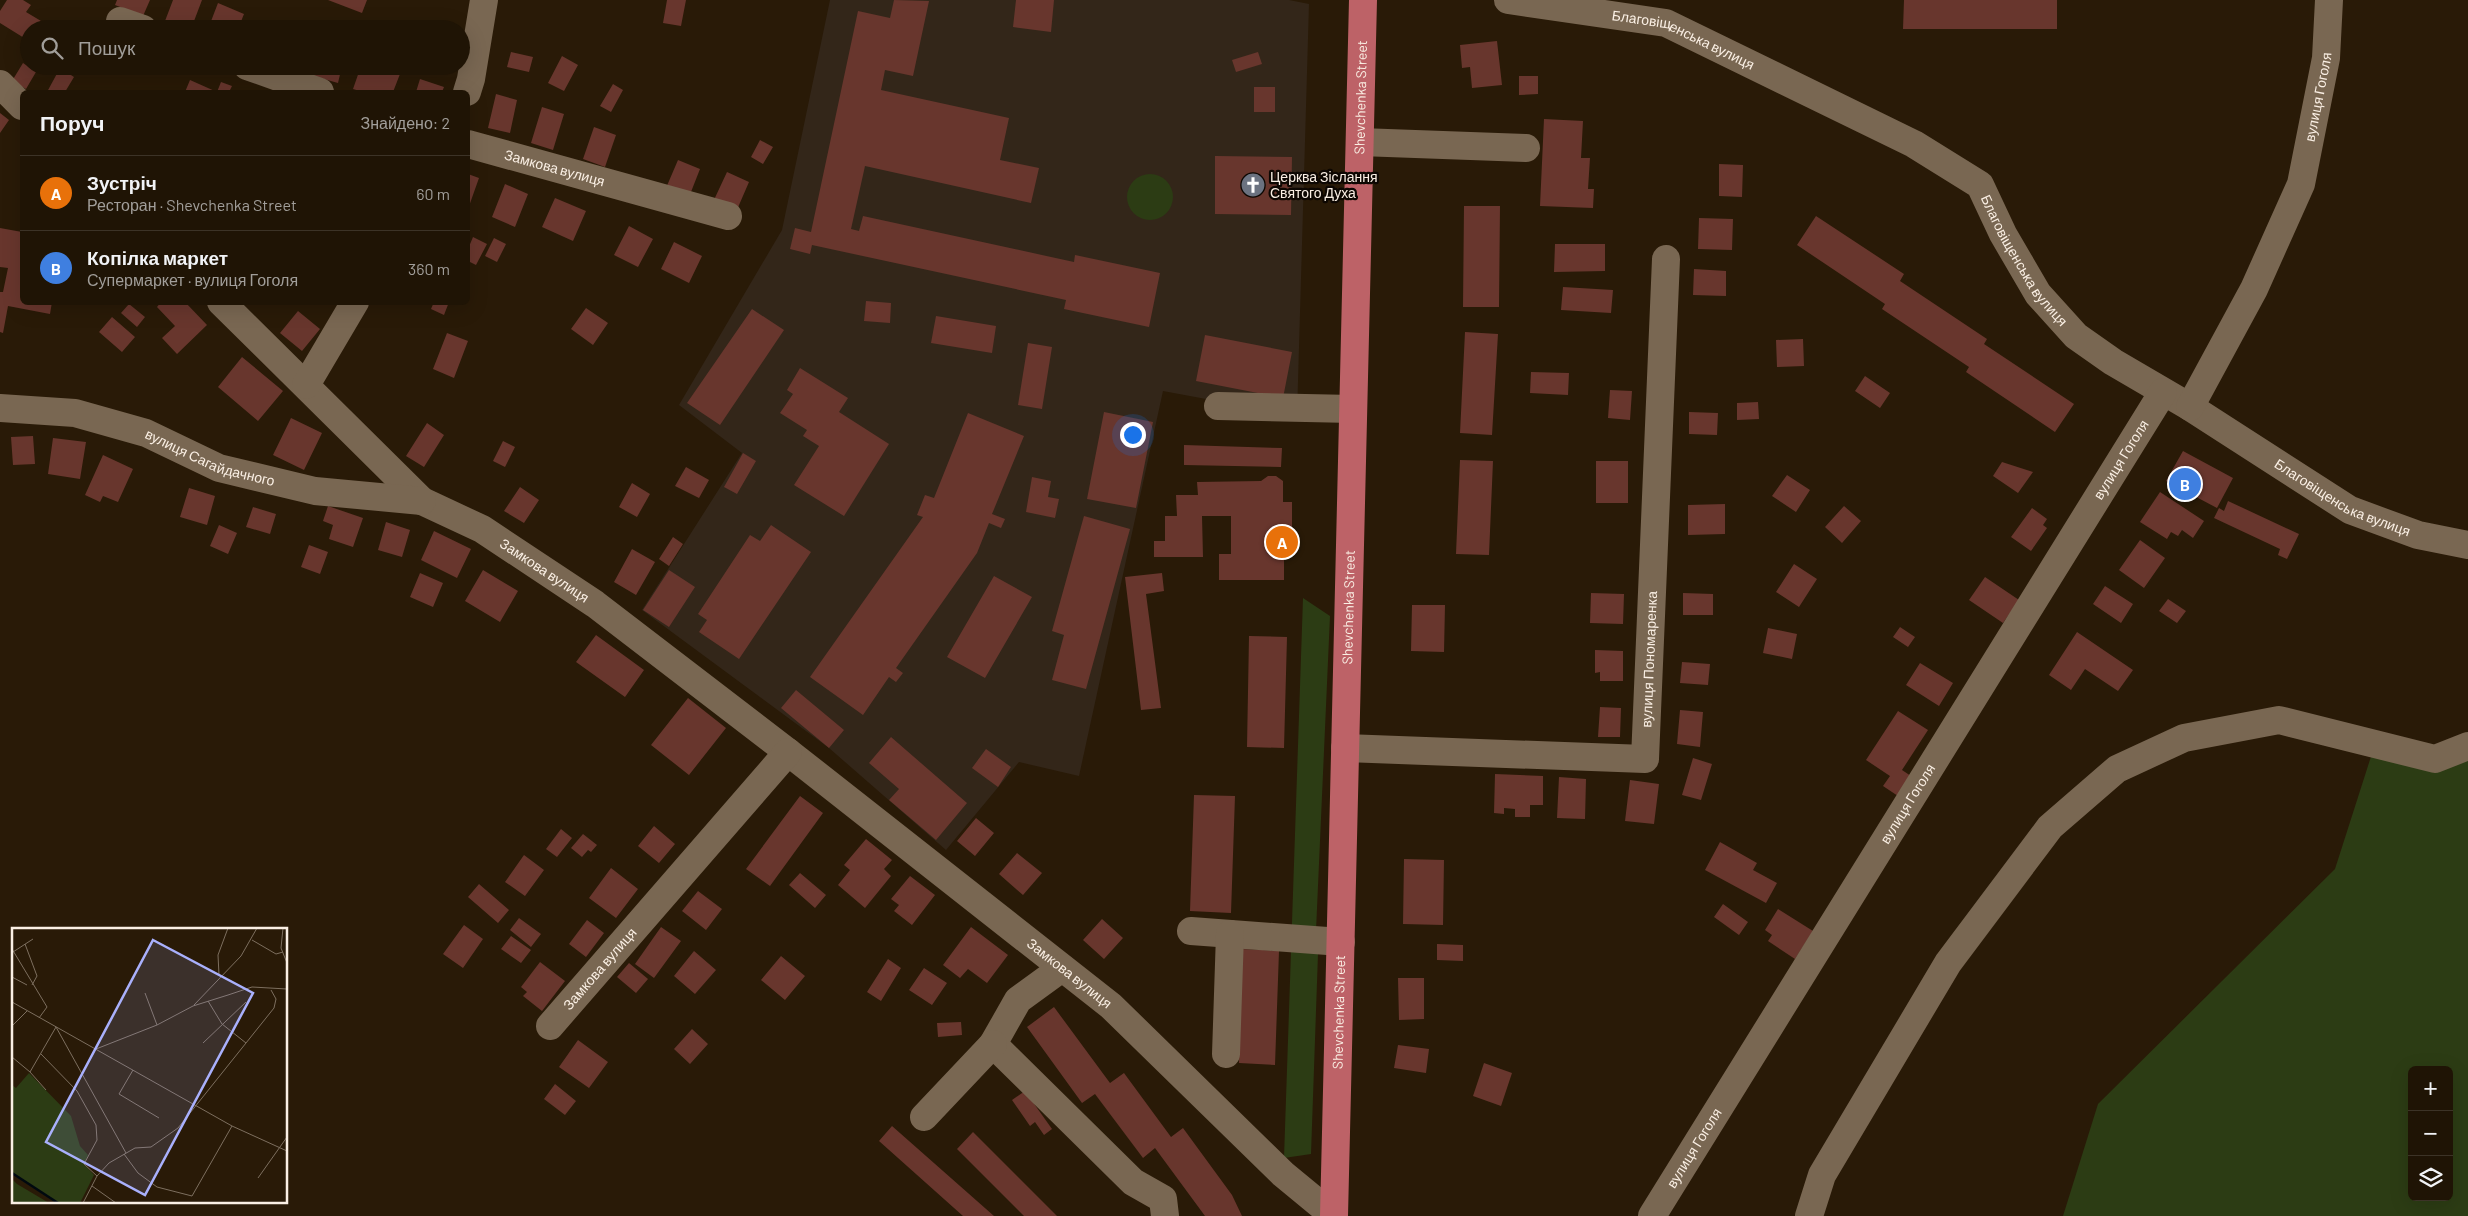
<!DOCTYPE html>
<html lang="uk">
<head>
<meta charset="utf-8">
<style>
	body { margin:0; font-family:Barlow,sans-serif; background:#2c2113; color:#f1f3f6 }
	.controls { position:absolute; right:15px; bottom:15px; display:grid; overflow:hidden; border-radius:8px; box-shadow:0 5px 20px #0002 }
	.controls button { width:45px; height:45px; display:grid; place-items:center; padding:0; border:0; border-bottom:1px solid #3c3327; background:#1f1405; color:#f1f3f6; font:25px sans-serif }
	.you { position:absolute; left:1132px; top:434px; width:18px; height:18px; margin:-12px; border:4px solid #fff; border-radius:50%; background:#1a73e8; box-shadow:0 0 0 8px #1a73e833 }
	.badge { display:grid; place-items:center; width:32px; height:32px; border-radius:50%; background:#b45309; color:#fff; font-size:16px; font-weight:700 }
	.pin { position:absolute; translate:-50% -50%; border:2px solid #fff; box-shadow:0 1px 5px #0006 }
	.list { margin:0; padding:0; list-style:none }
	h2 { display:flex; justify-content:space-between; align-items:center; height:65px; margin:0; padding:0 20px; font-size:21px }
	h2 small { font-size:16px; font-weight:400; color:#a19e9a }
	.list li { display:grid; grid-template-columns:32px 1fr auto; gap:15px; align-items:center; box-sizing:border-box; height:75px; padding:0 20px; border-top:1px solid #3c3327 }
	.list b { display:block; font-size:19px; white-space:nowrap }
	.list p { margin:0; font-size:16px; white-space:nowrap; color:#a19e9a }
	.list em { font-size:16px; font-style:normal; color:#a19e9a }
	.icon { flex:none; width:28px; height:28px; fill:none; stroke:currentColor; stroke-width:2; stroke-linecap:round; stroke-linejoin:round }
	.map { position:relative; flex:none; width:2468px; height:1216px; overflow:hidden }
	.search { position:absolute; background:#1f1405; box-shadow:0 5px 20px #0002; left:20px; top:20px; width:450px; height:55px; display:flex; align-items:center; gap:12px; box-sizing:border-box; padding:0 18px; border-radius:28px; color:#a19e9a; font-size:19px }
	.panel { position:absolute; background:#1f1405; box-shadow:0 5px 20px #0002; left:20px; top:90px; width:450px; height:215px; border-radius:8px }
	.map>svg:first-child { display:block }
</style>
</head>
<body>
<div class="map">
<svg width="2468" height="1216" viewBox="0 0 2468 1216">
	<rect width="100%" height="100%" fill="#291a07"/>
	<!-- industrial -->
	<path fill="#332619" d="M830 0H1289L1309 4 1297 416 1163 391 1079 776 1019 762 946 850 829 748 642 610 742 453 679 405 782 230Z"/>
	<!-- green -->
	<path fill="#2c3c14" fill-rule="evenodd" d="M1127 197a23 23 0 1 1 46 0a23 23 0 1 1-46 0Z
		M1303 598 1330 616 1316 931 1293 939 1318 954 1311 1154 1284 1158Z
		M2375 744 2468 746V1216H2063L2098 1104 2335 869ZM2412 1070H2449V1197H2412Z"/>
	<!-- building -->
	<path fill="#68362d" d="M7 0H23L31 5 26 12 41 21 36 29H29V41L0 23V11Z
		M117 0H150L143 16 115 5Z
		M173 0H202L191 29 165 21Z
		M328 0H367L362 13Z
		M667 0H686L681 26 663 23Z
		M894 0 929 1 913 76 885 70 881 90 1009 118 1000 160 1039 168 1031 203 865 166 851 229 859 231 863 216 1074 262 1075 255 1160 273 1149 327 1064 309 1066 300 812 245 810 254 790 249 795 228 811 232 858 11 890 18Z
		M1016 0H1054L1051 32 1013 27Z
		M1904 0H2057V29H1903Z
		M218 3 244 14 238 29H208Z
		M425 20 445 24 444 29H423Z
		M1497 41 1502 85 1472 88 1470 67 1462 68 1460 45Z
		M511 52 533 57 529 72 507 67Z
		M1258 52 1262 64 1236 72 1232 60Z
		M562 56 578 65 564 91 548 83Z
		M23 63 36 72 26 89 12 81Z
		M301 66H342L338 83 299 72Z
		M361 66H380L400 74 393 92H363L353 89Z
		M60 68 74 77 65 92H47Z
		M1519 76H1538V94L1519 95Z
		M420 79 444 87 442 92H416Z
		M190 80 217 92 221 82 232 86 229 92H185Z
		M613 84 623 90 611 112 600 106Z
		M1254 87H1275V112H1254Z
		M496 94 517 100 510 133 488 128Z
		M542 107 564 114 553 150 531 143Z
		M0 113 9 120 0 133Z
		M1544 119 1583 121 1581 158H1590L1588 189H1594L1593 208 1540 206Z
		M594 127 616 135 605 167 583 159Z
		M760 140 773 147 763 164 751 157Z
		M1215 156 1292 157 1291 215 1215 214Z
		M678 160 700 169 689 197 666 188Z
		M1719 164 1743 165 1742 197 1719 196Z
		M727 172 749 182 736 212 713 202Z
		M468 174 479 178 468 209Z
		M505 184 528 194 515 227 492 217Z
		M555 198 586 211 573 241 542 227Z
		M1464 206H1500L1499 307H1463Z
		M1816 216 1904 274 1900 281 1987 339 1984 344 2074 404 2055 432 1966 372 1969 367 1882 309 1885 304 1797 245Z
		M1699 218 1733 219 1732 250 1698 249Z
		M629 226 653 239 638 267 614 255Z
		M0 228 22 232V302H52L50 314 8 306 3 333 0 332V292H3L8 268 0 267Z
		M473 237 487 244 476 265 468 261V249Z
		M494 238 506 244 497 262 485 256Z
		M674 242 702 256 689 283 661 269Z
		M1555 244H1605V271L1554 272Z
		M1694 269 1726 271V296L1693 295Z
		M1563 287 1613 290 1611 313 1561 310Z
		M866 301 891 303 890 323 864 321Z
		M161 302H185L207 325 177 354 162 338 175 326 157 307Z
		M434 302H449L444 315 431 309Z
		M129 304 145 317 137 327 121 313Z
		M586 308 608 323 593 345 571 329Z
		M752 309 784 330 720 425 687 403Z
		M298 311 320 329 302 351 280 333Z
		M936 316 996 326 992 353 931 343Z
		M112 317 135 337 122 352 99 332Z
		M1465 332 1498 334 1492 435 1460 433Z
		M447 333 468 341 454 378 433 369Z
		M1205 335 1292 352 1283 398 1196 381Z
		M1803 339 1804 366 1777 367 1776 340Z
		M1028 343 1052 347 1042 409 1018 405Z
		M242 357 283 391 258 421 218 387Z
		M800 368 848 398 839 412 889 444 844 516 794 485 819 446 803 436 807 430 780 413 793 394 787 390Z
		M1531 372 1569 373 1568 395 1530 393Z
		M1865 376 1890 393 1880 408 1855 391Z
		M1610 390 1632 391 1630 420 1608 418Z
		M1758 402 1759 419 1737 420V403Z
		M1104 412 1153 422 1136 508 1087 499Z
		M1689 412 1718 413 1717 435 1689 434Z
		M968 413 1024 436 992 514 1005 519 1001 528 989 523 977 553 896 668 903 673 896 682 889 677 863 715 810 677 923 517 917 515 925 495 934 498Z
		M291 418 322 433 304 470 273 455Z
		M427 423 444 435 424 467 406 456Z
		M33 436 35 464 13 465 11 437Z
		M53 438 86 442 80 479 48 474Z
		M503 441 515 447 505 467 493 461Z
		M1184 445 1282 448 1281 467 1184 465Z
		M2183 451 2233 478 2217 508 2166 481Z
		M743 453 756 461 737 494 724 487Z
		M103 455 133 469 118 502 103 496 100 502 85 495Z
		M1460 460 1493 461 1489 555 1456 554Z
		M1596 461H1628V503H1596Z
		M2002 462 2033 472 2018 493 1993 476Z
		M686 467 709 480 699 498 675 486Z
		M1787 475 1810 490 1796 512 1772 496Z
		M1268 476H1276L1283 481V502H1292V557H1284V580H1219V554H1231V516H1202L1203 557H1154V541H1165V516H1177L1176 495H1198L1197 482 1261 481Z
		M1032 477 1051 481 1048 497 1059 499 1055 518 1026 512Z
		M632 483 650 494 637 517 619 507Z
		M520 487 539 500 524 523 504 511Z
		M189 488 215 496 207 525 180 517Z
		M2160 492 2204 521 2193 538 2182 530 2178 536 2171 532 2167 539 2140 522Z
		M2228 501 2299 534 2287 559 2278 555 2280 549 2214 518 2219 508 2224 511Z
		M1725 504V534L1688 535V505Z
		M328 506 363 518 353 547 329 539 333 525 323 521Z
		M1844 506 1861 521 1842 543 1825 527Z
		M253 507 276 514 270 534 246 527Z
		M2032 508 2047 519 2043 525 2047 528 2031 551 2011 537Z
		M1084 516 1130 529 1086 689 1052 680 1064 635 1052 631Z
		M386 522 410 530 402 557 378 550Z
		M219 525 237 533 228 554 210 546Z
		M771 525 811 552 739 659 699 632 707 620 698 614 750 535 760 541Z
		M434 531 471 549 457 578 421 560Z
		M673 537 683 544 669 566 659 559Z
		M2140 540 2165 558 2144 588 2119 570Z
		M309 545 328 552 320 574 301 567Z
		M632 549 655 562 636 595 614 582Z
		M1794 564 1817 579 1799 607 1776 592Z
		M483 570 518 591 500 622 465 601Z
		M669 570 695 587 669 627 643 610Z
		M420 573 443 583 433 607 410 597Z
		M1162 573 1164 591 1146 594 1161 708 1141 710 1125 577Z
		M994 576 1032 597 985 678 947 657Z
		M1985 577 2019 600 2003 623 1969 600Z
		M2105 586 2133 604 2121 623 2093 604Z
		M1591 593 1624 594 1623 624 1590 623Z
		M1683 593 1713 594V615H1683Z
		M2168 599 2186 611 2177 623 2159 611Z
		M1412 605H1445L1444 652 1411 651Z
		M1900 627 1915 637 1908 647 1893 637Z
		M1768 628 1797 634 1792 659 1763 653Z
		M2077 632 2133 670 2118 691 2085 669 2071 690 2049 675Z
		M596 635 644 670 625 697 576 662Z
		M1249 636 1287 637 1284 748 1247 747Z
		M1595 650 1623 651V681H1600V672L1595 673Z
		M1682 662 1710 664 1708 685 1680 683Z
		M1920 663 1953 683 1939 706 1906 685Z
		M796 690 844 730 829 748 781 708Z
		M688 698 726 728 689 775 651 745Z
		M1600 707 1621 708 1620 737H1598Z
		M1680 710 1703 712 1700 747 1677 744Z
		M1898 711 1928 730 1902 770 1911 776 1898 796 1883 786 1890 776 1866 760Z
		M891 737 967 803 936 840 889 800 899 789 869 763Z
		M986 749 1011 767 998 787 972 768Z
		M1693 758 1712 764 1701 800 1682 795Z
		M1495 774 1543 776V805H1530V817H1515V809L1504 808V814L1494 813Z
		M1559 777 1586 779 1585 819 1557 818Z
		M1630 780 1659 784 1654 824 1625 821Z
		M1194 795 1235 796 1231 913 1190 911Z
		M800 796 823 813 770 886 746 869Z
		M976 818 994 833 975 856 957 841Z
		M654 826 675 844 659 863 638 846Z
		M561 829 572 838 557 857 546 849Z
		M583 834 597 845 591 852 588 850 582 857 571 848Z
		M866 839 892 860 884 869 891 876 865 908 838 885 850 870 844 865Z
		M1720 842 1757 863 1753 870 1777 883 1766 903 1705 870Z
		M1017 853 1042 873 1023 895 999 874Z
		M524 855 544 870 525 896 505 882Z
		M1404 859 1444 860 1443 925 1403 924Z
		M611 868 638 889 616 918 589 898Z
		M800 873 826 895 815 908 789 885Z
		M910 876 935 895 912 925 894 911 899 905 891 899Z
		M479 884 509 910 498 923 468 897Z
		M698 891 722 909 706 930 682 911Z
		M1723 904 1748 922 1739 935 1714 917Z
		M1778 909 1813 931 1795 959 1768 941 1772 935 1765 930Z
		M519 918 541 934 531 947 510 930Z
		M1102 919 1123 938 1104 959 1083 940Z
		M587 920 604 933 586 957 569 944Z
		M464 925 483 939 463 968 443 954Z
		M661 927 681 941 654 978 635 964Z
		M971 927 1008 955 987 983 968 969 960 978 943 965Z
		M511 936 531 950 521 963 501 949Z
		M1437 944 1463 945V961L1437 960Z
		M1242 949 1279 951 1275 1065 1239 1063Z
		M694 951 716 970 695 994 674 976Z
		M781 956 805 976 785 1000 761 980Z
		M888 959 901 968 881 1001 867 992Z
		M540 962 565 981 542 1011 523 996 527 992 521 987Z
		M629 963 648 979 636 993 617 977Z
		M924 968 947 983 932 1005 909 990Z
		M1398 978H1424V1019L1399 1020Z
		M1054 1007 1110 1083 1124 1073 1171 1137 1183 1128 1232 1195 1242 1216H1205L1155 1148 1143 1158 1095 1094 1082 1103 1027 1027Z
		M961 1022 962 1035 938 1037 937 1023Z
		M692 1029 708 1044 690 1064 674 1049Z
		M578 1040 608 1062 589 1088 559 1067Z
		M1398 1045 1429 1049 1426 1073 1394 1068Z
		M1484 1063 1512 1073 1501 1106 1473 1096Z
		M555 1084 576 1101 565 1115 544 1099Z
		M1025 1091 1052 1129 1044 1135 1035 1122 1030 1126 1012 1100Z
		M892 1126 994 1216H963L879 1141Z
		M973 1132 1057 1216H1024L957 1149Z"/>
	<g fill="none" stroke-linecap="round" stroke-linejoin="round">
		<!-- minor -->
		<g stroke="#796752" stroke-width="28">
			<path id="s1" d="M1508 0 1666 23 1914 144 1980 185 2003 234 2038 294 2076 336 2113 362 2190 407 2350 510 2418 535 2468 545"/>
			<path d="M120 21 143 29"/>
			<path d="M247 66 320 92"/>
			<path d="M0 84 22 106"/>
			<path d="M467 92 471 79 484 0"/>
			<path d="M1360 142 1526 148"/>
			<path id="s2" d="M468 144 728 216"/>
			<path id="s3" d="M221 302 422 501 482 529 595 604 788 752 1111 1006 1283 1174 1334 1216"/>
			<path d="M306 385 355 302"/>
			<path d="M1218 406 1353 409"/>
			<path id="s4" d="M2190 407 2254 289 2301 184 2326 58 2329 0"/>
			<path id="s5" d="M0 408 75 413 146 433 219 468 315 491 422 501"/>
			<path id="s6" d="M1345 748 1645 759 1666 259"/>
			<path d="M1191 931 1341 942"/>
			<path d="M1062 968 1018 1000 993 1044 1133 1182 1163 1199 1165 1216"/>
			<path id="s7" d="M550 1026 788 752"/>
			<path d="M1226 1054 1230 934"/>
			<path d="M924 1117 993 1044"/>
			<path id="s8" d="M1652 1216 2163 392"/>
			<path d="M1809 1216 1822 1175 1948 963 2050 827 2117 769 2184 738 2279 720 2435 759 2468 746"/>
		</g>
		<!-- major -->
		<path stroke="#bd6267" stroke-width="28" id="s9" d="M1334 1216 1363 0"/>
	</g>
	<!-- icons -->
	<defs>
		<symbol id="church-disc" viewBox="-11 -11 22 22"><circle r="9.5" fill="#6b7280" stroke="#0d0702"/><path d="M-1.2-6h2.4v3.5h3.3v2.4h-3.3V6h-2.4V-.1h-3.3v-2.4h3.3Z" fill="#fff"/></symbol>
	</defs>
	<g fill-rule="evenodd">
		<use href="#church-disc" x="1239" y="171" width="28" height="28"/>
	</g>
	<g text-anchor="middle" stroke-width="4.5" stroke-linejoin="round" paint-order="stroke">
		<!-- street labels -->
		<g font-size="14" fill="#faefe4" stroke="#0d0702">
			<text dy="5" stroke="none"><textPath href="#s1" startOffset="181">Благовіщенська вулиця</textPath></text>
			<text dy="5" stroke="none"><textPath href="#s4" startOffset="338">вулиця Гоголя</textPath></text>
			<text dy="5" stroke="none"><textPath href="#s9" startOffset="1119">Shevchenka Street</textPath></text>
			<text dy="5" stroke="none"><textPath href="#s2" startOffset="90">Замкова вулиця</textPath></text>
			<text dy="5" stroke="none"><textPath href="#s1" startOffset="601">Благовіщенська вулиця</textPath></text>
			<text dy="5" stroke="none"><textPath href="#s5" startOffset="218">вулиця Сагайдачного</textPath></text>
			<text dy="5" stroke="none"><textPath href="#s8" startOffset="890">вулиця Гоголя</textPath></text>
			<text dy="5" stroke="none"><textPath href="#s1" startOffset="1006">Благовіщенська вулиця</textPath></text>
			<text dy="5" stroke="none"><textPath href="#s3" startOffset="424">Замкова вулиця</textPath></text>
			<text dy="5" stroke="none"><textPath href="#s9" startOffset="609">Shevchenka Street</textPath></text>
			<text dy="5" stroke="none"><textPath href="#s6" startOffset="400">вулиця Пономаренка</textPath></text>
			<text dy="5" stroke="none"><textPath href="#s8" startOffset="485">вулиця Гоголя</textPath></text>
			<text dy="5" stroke="none"><textPath href="#s7" startOffset="76">Замкова вулиця</textPath></text>
			<text dy="5" stroke="none"><textPath href="#s3" startOffset="1086">Замкова вулиця</textPath></text>
			<text dy="5" stroke="none"><textPath href="#s9" startOffset="204">Shevchenka Street</textPath></text>
			<text dy="5" stroke="none"><textPath href="#s8" startOffset="80">вулиця Гоголя</textPath></text>
		</g>
		<!-- poi labels -->
		<g font-size="14" fill="#faefe4" stroke="#0d0702" text-anchor="start">
			<text x="1270" y="182">Церква Зіслання<tspan x="1270" dy="16">Святого Духа</tspan></text>
		</g>
	</g>
	<!-- overview -->
	<g transform="translate(12 928)">
		<rect width="275" height="275" fill="#291a07"/>
		<path d="M17 145 59 188 68 218 76 227 72 236 82 247 68 275H46L0 245V157L4 160ZM0 251 5 256 37 275H0Z" fill="#2c3c14"/>
		<path fill="none" stroke="#00090f" stroke-width="2.5" d="M0 245 46 275"/>
		<path fill="none" stroke="#7d6f5f" stroke-width="1" d="M271 0 269 20 275 35M240 12 264 26 271 24M13 16 25 48 20 57M0 21 35 79 27 90M1 24 21 11M207 47 206 27 216 0M0 49 15 57M133 65 145 97M196 73 210 96 234 115M0 74 220 198 275 223M182 77 229 28 245 0M0 98 15 83M191 115 234 74M84 121 145 97 181 78 216 67 240 59 275 61M29 126 65 163 84 197 85 212 72 236 85 248M0 129 18 144 44 99 114 225M121 142 107 166 147 190M18 144 34 162M112 226 126 245 145 259 180 268 220 198M246 250 275 209M80 258 104 275M71 275 85 248 97 235 123 220 139 219 166 200 262 80 264 71 259 62"/>
		<path fill="#a9b0fc" fill-opacity="0.15" stroke="#a9b0fc" stroke-width="2.5" d="M141 12 241 65 133 267 34 214Z"/>
		<rect width="275" height="275" fill="none" stroke="#faefe4" stroke-width="2.5"/>
	</g>
</svg>
<div class="controls">
<button>+</button>
<button>−</button>
<button><svg class="icon" aria-label="layers" viewBox="0 0 24 24"><path d="M12 4l9 5-9 5-9-5zM3 14l9 5 9-5"/></svg></button>
</div>
<div class="you"></div>
<div class="pin badge" style="left:1282px;top:542px;background:#e8710a">A</div>
<div class="pin badge" style="left:2185px;top:484px;background:#3f7fe0">B</div>
<div class="search"><svg class="icon" aria-label="search" viewBox="0 0 24 24"><circle cx="10" cy="10" r="6"/><path d="M15 15l6 6"/></svg>Пошук</div>
<section class="panel">
<h2>Поруч<small>Знайдено: 2</small></h2>
<ul class="list">
<li><span class="badge" style="background:#e8710a">A</span><div><b>Зустріч</b><p>Ресторан · Shevchenka Street</p></div><em>60 m</em></li>
<li><span class="badge" style="background:#3f7fe0">B</span><div><b>Копілка маркет</b><p>Супермаркет · вулиця Гоголя</p></div><em>360 m</em></li>
</ul>
</section>
</div>
</body>
</html>
